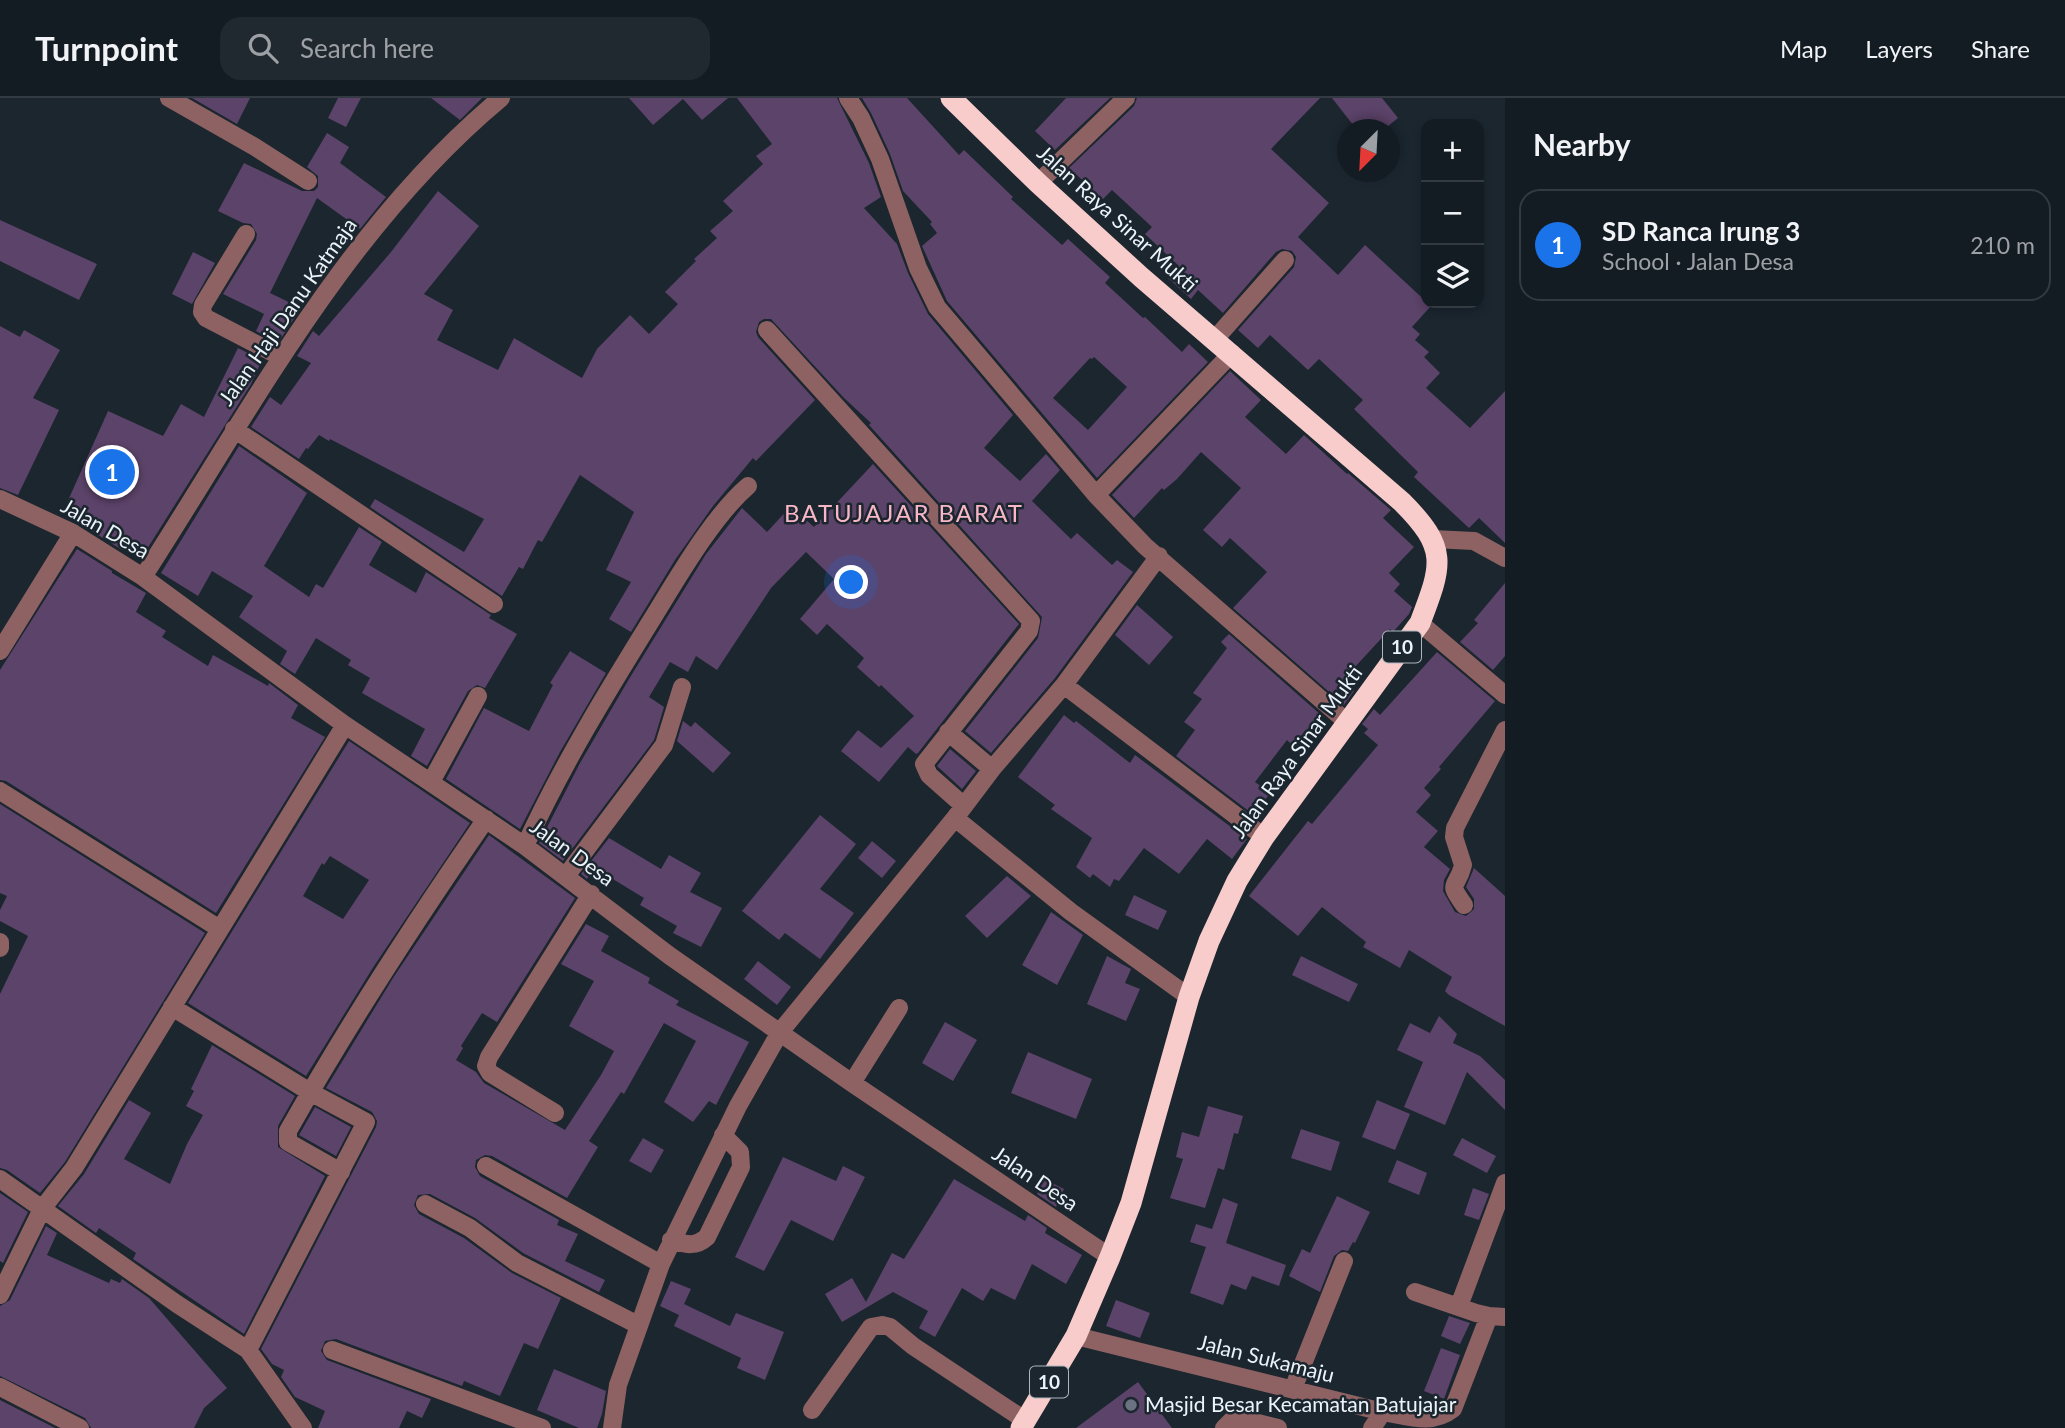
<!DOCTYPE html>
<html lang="en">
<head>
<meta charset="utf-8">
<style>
	body { margin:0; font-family:Lato,sans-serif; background:#212930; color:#f1f3f6 }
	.controls { position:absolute; right:21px; top:21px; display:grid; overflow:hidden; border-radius:14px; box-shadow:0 4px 10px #0003 }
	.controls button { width:63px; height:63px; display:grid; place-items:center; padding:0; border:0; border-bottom:2px solid #333a41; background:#141c23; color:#f1f3f6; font:35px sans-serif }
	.compass { position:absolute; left:1337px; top:21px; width:63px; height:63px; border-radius:50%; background:#141c23; box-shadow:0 4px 10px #0003; rotate:204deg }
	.you { position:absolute; left:852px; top:485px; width:24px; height:24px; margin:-18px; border:5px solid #fff; border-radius:50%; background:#1a73e8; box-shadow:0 0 0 10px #1a73e833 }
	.badge { display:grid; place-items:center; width:46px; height:46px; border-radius:50%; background:#1a73e8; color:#fff; font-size:23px; font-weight:700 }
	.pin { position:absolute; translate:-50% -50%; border:4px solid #fff; box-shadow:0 2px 7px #0006 }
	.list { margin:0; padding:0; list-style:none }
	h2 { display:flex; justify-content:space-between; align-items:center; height:91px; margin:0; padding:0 28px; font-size:30px }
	h2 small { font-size:23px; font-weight:400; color:#9da1a6 }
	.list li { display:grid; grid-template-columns:46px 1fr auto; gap:21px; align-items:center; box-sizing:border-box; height:112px; margin:0 14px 14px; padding:0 14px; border:2px solid #333a41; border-radius:21px }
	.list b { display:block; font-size:26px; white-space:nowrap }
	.list p { margin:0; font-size:23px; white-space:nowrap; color:#9da1a6 }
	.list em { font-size:23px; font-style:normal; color:#9da1a6 }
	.icon { flex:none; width:38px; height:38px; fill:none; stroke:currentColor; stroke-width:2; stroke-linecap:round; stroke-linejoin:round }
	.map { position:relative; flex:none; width:1505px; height:1330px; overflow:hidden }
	header { display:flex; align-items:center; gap:42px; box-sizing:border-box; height:98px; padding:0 35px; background:#141c23; border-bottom:2px solid #333a41 }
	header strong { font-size:33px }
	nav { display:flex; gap:38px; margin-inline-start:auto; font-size:24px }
	.search { width:490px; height:63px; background:#212930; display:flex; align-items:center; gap:18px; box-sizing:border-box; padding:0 24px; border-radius:21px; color:#9da1a6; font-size:26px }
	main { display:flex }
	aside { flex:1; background:#141c23 }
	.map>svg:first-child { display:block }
</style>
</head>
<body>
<header>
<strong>Turnpoint</strong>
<div class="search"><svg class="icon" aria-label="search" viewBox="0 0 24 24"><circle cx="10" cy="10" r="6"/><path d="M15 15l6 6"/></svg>Search here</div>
<nav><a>Map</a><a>Layers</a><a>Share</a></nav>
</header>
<main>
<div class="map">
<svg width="1505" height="1330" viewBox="0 0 1505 1330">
	<rect width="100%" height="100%" fill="#1b262f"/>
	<!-- building -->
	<path fill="#5c4369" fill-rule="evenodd" d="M192 0H250L237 26Z
		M338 0H361L346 29 328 20Z
		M431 0H482L460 22Z
		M629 0H728L702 22 683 1 653 27Z
		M737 0H837L869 65 881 99 864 110 897 146 908 175 928 216 1013 317 984 350 1020 383 1046 356 1060 372 1032 403 1071 441 1077 435 1112 467 1117 462 1133 474 1055 580 991 655 965 633 1038 540 1042 519 869 327 871 325 844 300 771 221H764L759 224 756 234 758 239 815 302 756 363 753 360 713 408 675 462 631 534 609 521 631 484 606 472 634 414 580 377 542 444 538 442 523 471 519 469 502 498 370 409 375 401 464 454 484 421 330 341 329 343 319 337 308 351 306 350 299 361 251 329 270 299 281 307 311 265 297 258 313 233 319 238 391 154 438 93 479 128 424 196 453 212 437 242 498 272 514 240 582 280 597 251 630 217 649 236 678 206 665 194 696 163 694 161 717 140 710 133 733 113 723 103 763 66 756 58 772 46Z
		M862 0H907L959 57 964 52 1013 99 1011 101 1062 147 1068 141 1110 179 1105 185 1143 220 1145 219 1182 254 1189 246 1208 264 1097 380 947 203 922 148 937 135 930 126 932 124 903 93 890 56 871 15ZM1094 259 1127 289 1088 332 1053 300 1090 260 1092 261Z
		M1066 0H1110L1055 52 1035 33Z
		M1137 0H1320L1271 51 1329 105 1298 139 1338 177 1365 147 1431 208 1412 229 1420 236 1415 242 1429 254 1424 259 1440 275 1426 290 1470 330 1505 293V445L1479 420 1469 430 1414 379 1418 374 1354 311 1363 302 1319 261 1308 272 1270 237 1258 250 1238 232 1294 169 1296 159 1292 153 1282 151 1276 154 1223 215 1198 192 1191 201 1168 180 1179 168 1145 136 1152 129 1112 92 1103 101 1069 70 1134 8Z
		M1332 0H1382L1398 20 1383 32H1357Z
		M327 35 349 49 340 65 386 99 360 131 317 100 270 195 301 210 278 245 256 233 264 216 223 196 256 142 257 136 251 126 243 125 218 113 244 65 302 93H314L318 89V78L307 69Z
		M0 122 97 166 79 202 0 163Z
		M193 154 215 165 192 206 172 196Z
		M0 228 20 239 24 232 60 252 33 300 59 312 18 397 0 390Z
		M238 250 262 262 251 286 147 451 127 440 122 452 87 430 93 419 66 407 108 313 163 338 181 306 204 319Z
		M1230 273 1261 302 1245 319 1286 356 1304 337 1347 376 1348 375 1391 412 1383 420 1414 449 1389 475 1400 486 1394 493 1412 509 1409 516 1393 534 1390 531 1343 582 1354 593 1344 607 1233 510 1267 474 1230 440 1222 449 1203 432 1241 390 1201 354 1177 381 1164 392 1162 390 1134 420 1112 397Z
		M239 348 307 395 264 468 309 499 316 486 323 490 359 429 382 444 369 467 416 495 426 474 491 517 489 520 517 536 485 590 477 587 468 593 427 668 411 658 425 631 362 595 370 580 348 567 351 562 316 540 295 576 280 566 287 553 239 519 253 498 212 473 198 498 161 475Z
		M873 366 1019 526 918 655 916 656 908 649 879 684 841 653 858 632 881 650 914 618 881 587 879 589 857 569 864 560 827 526 817 537 800 521 834 481 806 454 771 490 717 572 696 558 688 574 670 564 649 599 664 609 654 642 563 763 539 745 580 665 629 581 706 456 742 410 767 434 791 408 814 429Z
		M77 451 112 473V475L146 495 136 514 166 533 162 539 208 568 213 557 268 588 269 585 298 607 291 620 325 639 216 815 6 683 0 682V572Z
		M1505 485V558L1493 572 1460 544 1478 525 1474 522Z
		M1137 507 1173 539 1149 567 1115 537Z
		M1229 536 1321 617 1292 647 1287 642 1255 684 1270 695 1254 717 1176 658 1195 632 1184 624 1202 601 1193 595 1227 550 1221 544Z
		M570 553 606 575 560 654 520 731 446 681 484 610 529 633 553 587 550 585Z
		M1437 554 1495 603 1439 669 1441 671 1424 690 1431 697 1416 714 1438 733 1424 749 1450 771 1444 782 1443 793 1455 814 1466 818 1474 811V801L1466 789 1474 770 1505 798V928L1449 897 1445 893 1452 879 1409 852 1400 870 1363 849 1366 844 1322 809 1298 838 1249 798 1308 723 1312 726 1378 647 1364 635 1368 631 1362 626 1374 611 1380 617Z
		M1064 617 1074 625 1076 623 1130 665 1135 657 1247 741 1232 761 1207 741 1179 776 1144 750 1119 783 1114 781 1110 789 1093 776 1090 780 1076 769 1092 740 1051 711 1055 707 1018 679Z
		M683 623 691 629 695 624 731 655 713 675 677 643Z
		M349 643 470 725 374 868 306 978 188 905ZM330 758 369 782 343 821 303 798 322 765 324 767Z
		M950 651 976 673 962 691 937 668Z
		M0 706 205 835 65 1064 40 1095 7 1072 0 1070V896L28 838 0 823V812L7 798 0 795Z
		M820 717 856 746 820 791 854 815 820 861 785 835 779 842 742 813Z
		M489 737 575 800 497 924 482 915 461 948 463 950 456 962 476 974 484 985 565 1032 601 977 614 953 569 928 594 883 561 866 586 826 609 838 601 853 650 880 648 885 679 903 676 907 749 944 716 1007 709 1003 693 1024 664 1004 696 943 664 925 624 996 621 994 589 1043 598 1049 567 1100 492 1058 485 1057 476 1062 475 1069 480 1078 559 1122 557 1127 578 1136 565 1163 605 1182 599 1194 523 1155 475 1120 430 1096 418 1097 414 1107 419 1116 464 1140 512 1175 561 1200 538 1251 524 1245 500 1298 464 1283 462 1288 336 1241 325 1243 321 1253 327 1262 431 1301 422 1320 407 1313 399 1330H318L325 1313 295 1299 281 1279 284 1272 272 1266 261 1251 376 1029 377 1023 372 1014 326 990 393 880Z
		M609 740 661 771 669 757 701 775 690 794 722 810 701 849 673 835 677 828 640 807 644 800 593 769 587 781 581 776Z
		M872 743 896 763 882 780 858 760Z
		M1007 778 1031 798 987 840 965 818Z
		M1134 797 1167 813 1158 832 1125 817Z
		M1051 814 1083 837 1057 887 1022 867Z
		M1107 858 1131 871 1125 885 1140 891 1126 923 1087 906Z
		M1301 858 1358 886 1349 904 1292 877Z
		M758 863 791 889 777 907 744 881Z
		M1439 918 1457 936 1453 945 1480 958 1505 982V1012L1467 974 1445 1027 1404 1009 1423 964 1397 952 1410 925 1430 935Z
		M945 924 977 942 953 983 922 965Z
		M212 947 295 998 278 1028V1049L325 1078 244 1236 133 1161 136 1155 99 1130 96 1135 58 1108 84 1076 129 1002 151 1015 124 1061 170 1086 187 1046 203 1017 186 1008 194 993 191 991Z
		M1028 954 1092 981 1076 1021 1011 995Z
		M1377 1002 1410 1016 1395 1052 1362 1039Z
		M1208 1008 1243 1018 1238 1036 1234 1035 1224 1072 1218 1070 1205 1110 1170 1100 1183 1061 1176 1059 1182 1034 1199 1039Z
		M315 1009 351 1029 336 1058 299 1037Z
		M1301 1031 1340 1044 1331 1073 1291 1060Z
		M643 1040 664 1052 651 1075 629 1063Z
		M1462 1040 1496 1058 1487 1075 1453 1057Z
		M783 1059 836 1083 843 1068 865 1079 833 1143 791 1122 764 1173 735 1159Z
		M1397 1062 1427 1075 1419 1097 1388 1084Z
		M954 1081 1025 1123 1028 1117 1047 1130 1045 1135 1082 1157 1066 1186 1032 1166 1015 1202 991 1190 983 1203 962 1190 935 1239 919 1230 928 1213 893 1194 842 1224 825 1196 852 1180 866 1204 892 1155 904 1161Z
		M1044 1081 1064 1091 1056 1109 1037 1096Z
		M1473 1090 1489 1096 1479 1122 1464 1117Z
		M0 1095 28 1114 3 1165 0 1163Z
		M1337 1098 1370 1114 1355 1145 1353 1144 1348 1153 1342 1152 1334 1158 1320 1194 1289 1178 1302 1151 1310 1155Z
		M1223 1100 1238 1106 1226 1145 1286 1167 1279 1188 1252 1178 1246 1192 1231 1186 1223 1207 1190 1195 1206 1149 1190 1144 1196 1126 1212 1131Z
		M46 1128 57 1135 47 1157 109 1185 111 1181 120 1185 122 1181 149 1200 227 1290 204 1310 194 1330H91L85 1320 0 1278V1208L10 1202Z
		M671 1183 691 1191 679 1217 660 1208Z
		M1116 1202 1150 1215 1140 1240 1106 1228Z
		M684 1206 730 1228 736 1215 784 1234 765 1282 737 1270 741 1260 674 1228Z
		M1449 1218 1470 1225 1460 1246 1441 1238Z
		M1441 1250 1460 1257 1444 1301 1424 1293Z
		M554 1271 606 1293 602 1316 597 1330H579L537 1312Z
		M1138 1284 1172 1330H1076Z
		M0 1302 55 1330H0Z"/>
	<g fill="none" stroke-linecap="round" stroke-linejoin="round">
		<!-- minor -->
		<path stroke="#8e6262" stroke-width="18" d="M169 0 255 49 308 83
			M848 0 861 20 880 61 918 170 937 209 1096 397 1145 448 1348 625
			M1038 85 1126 0
			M246 136 203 207 202 214 206 220 281 259
			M767 232 1031 523 1029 533 924 666 929 677 964 708
			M1215 241 1285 162
			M234 331 494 506
			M1096 397 1232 255
			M0 401 73 435 143 479 345 627 525 748 670 858 852 985 1110 1159
			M1433 441 1474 443 1505 460
			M143 479C251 312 345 130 501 0
			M1420 525 1505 597
			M0 553 73 435
			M1064 587 1264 739
			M948 634 992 671
			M431 684 478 598
			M0 693 220 831
			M955 720 1071 814 1189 899
			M525 748C562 667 607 594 654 518 678 479 713 418 748 388
			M566 778 664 647 682 589
			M1464 807C1446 782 1457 792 1463 767L1454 739 1455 730 1505 632
			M0 844V850
			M172 909 310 994 366 1024 248 1252
			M852 985 899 910
			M555 1015 490 975 486 968 489 959 591 796
			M486 1068 661 1166
			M341 1074 288 1044V1033C349 925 416 822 486 721
			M0 1081 177 1206 248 1252 303 1330
			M425 1106 470 1130 517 1165 638 1227
			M671 1142C685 1146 695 1150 707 1139L741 1069 740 1054 723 1037
			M1415 1194 1476 1215 1489 1218
			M0 1197 42 1111 74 1070 345 627
			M1459 1208 1505 1085
			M1076 1238 1383 1314C1408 1318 1431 1328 1453 1311L1489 1218 1505 1219
			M332 1252 542 1330
			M0 1289 80 1330
			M1293 1291 1344 1163
			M812 1312 871 1229 882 1227 890 1229 913 1248 1026 1323
			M612 1330 618 1287 661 1166 738 1008 780 934 955 720 992 671 1064 587 1159 458
			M1224 1330 1233 1321 1246 1322 1278 1330
			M1372 1330 1383 1314"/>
		<!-- highway -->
		<path stroke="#f9cccc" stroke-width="21" d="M951 0 1038 85 1141 179 1402 404C1449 451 1442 467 1420 525L1264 739 1237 783 1209 843 1189 899 1131 1105 1110 1159 1076 1238 1021 1330"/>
	</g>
	<!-- markers -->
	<circle fill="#6b7280" stroke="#1b262f" stroke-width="2.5" cx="1131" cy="1307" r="7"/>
	<g text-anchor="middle" stroke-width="5" stroke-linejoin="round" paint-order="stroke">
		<!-- shield labels -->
		<g fill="#1b262f" stroke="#adb6bd" stroke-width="2">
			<rect x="1383" y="533.5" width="38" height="31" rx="5"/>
			<rect x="1030" y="1268.5" width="38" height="31" rx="5"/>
		</g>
		<g font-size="19" font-weight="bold" fill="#ecf4fa">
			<text x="1402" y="556">10</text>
			<text x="1049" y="1291">10</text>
		</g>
		<!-- street labels -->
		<g font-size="21" fill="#ecf4fa" stroke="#1b262f">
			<text transform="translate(1117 121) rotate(42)" y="7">Jalan Raya Sinar Mukti</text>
			<text transform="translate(288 214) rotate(-55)" y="7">Jalan Haji Danu Katmaja</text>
			<text transform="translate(105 431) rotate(30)" y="7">Jalan Desa</text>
			<text transform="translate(1297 654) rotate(-54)" y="7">Jalan Raya Sinar Mukti</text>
			<text transform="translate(572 755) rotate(36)" y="7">Jalan Desa</text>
			<text transform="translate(1035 1081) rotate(34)" y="7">Jalan Desa</text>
			<text transform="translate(1266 1261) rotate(14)" y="7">Jalan Sukamaju</text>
		</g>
		<!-- poi labels -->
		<g font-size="21" fill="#ecf4fa" stroke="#1b262f" text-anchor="start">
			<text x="1145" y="1314">Masjid Besar Kecamatan Batujajar</text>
		</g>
		<!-- quarter labels -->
		<g font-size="24" letter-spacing="2" fill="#f9b6c6" stroke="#1b262f">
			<text x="904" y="424">BATUJAJAR BARAT</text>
		</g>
	</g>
</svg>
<div class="controls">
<button>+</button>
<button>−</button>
<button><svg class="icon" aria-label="layers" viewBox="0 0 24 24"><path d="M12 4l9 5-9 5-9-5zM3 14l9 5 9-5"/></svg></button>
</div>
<svg class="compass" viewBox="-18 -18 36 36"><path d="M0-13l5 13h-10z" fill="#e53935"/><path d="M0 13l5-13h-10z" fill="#9da1a6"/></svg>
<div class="you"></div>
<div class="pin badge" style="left:112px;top:374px">1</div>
</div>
<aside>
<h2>Nearby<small></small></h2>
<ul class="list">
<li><span class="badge">1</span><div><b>SD Ranca Irung 3</b><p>School · Jalan Desa</p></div><em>210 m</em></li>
</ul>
</aside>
</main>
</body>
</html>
